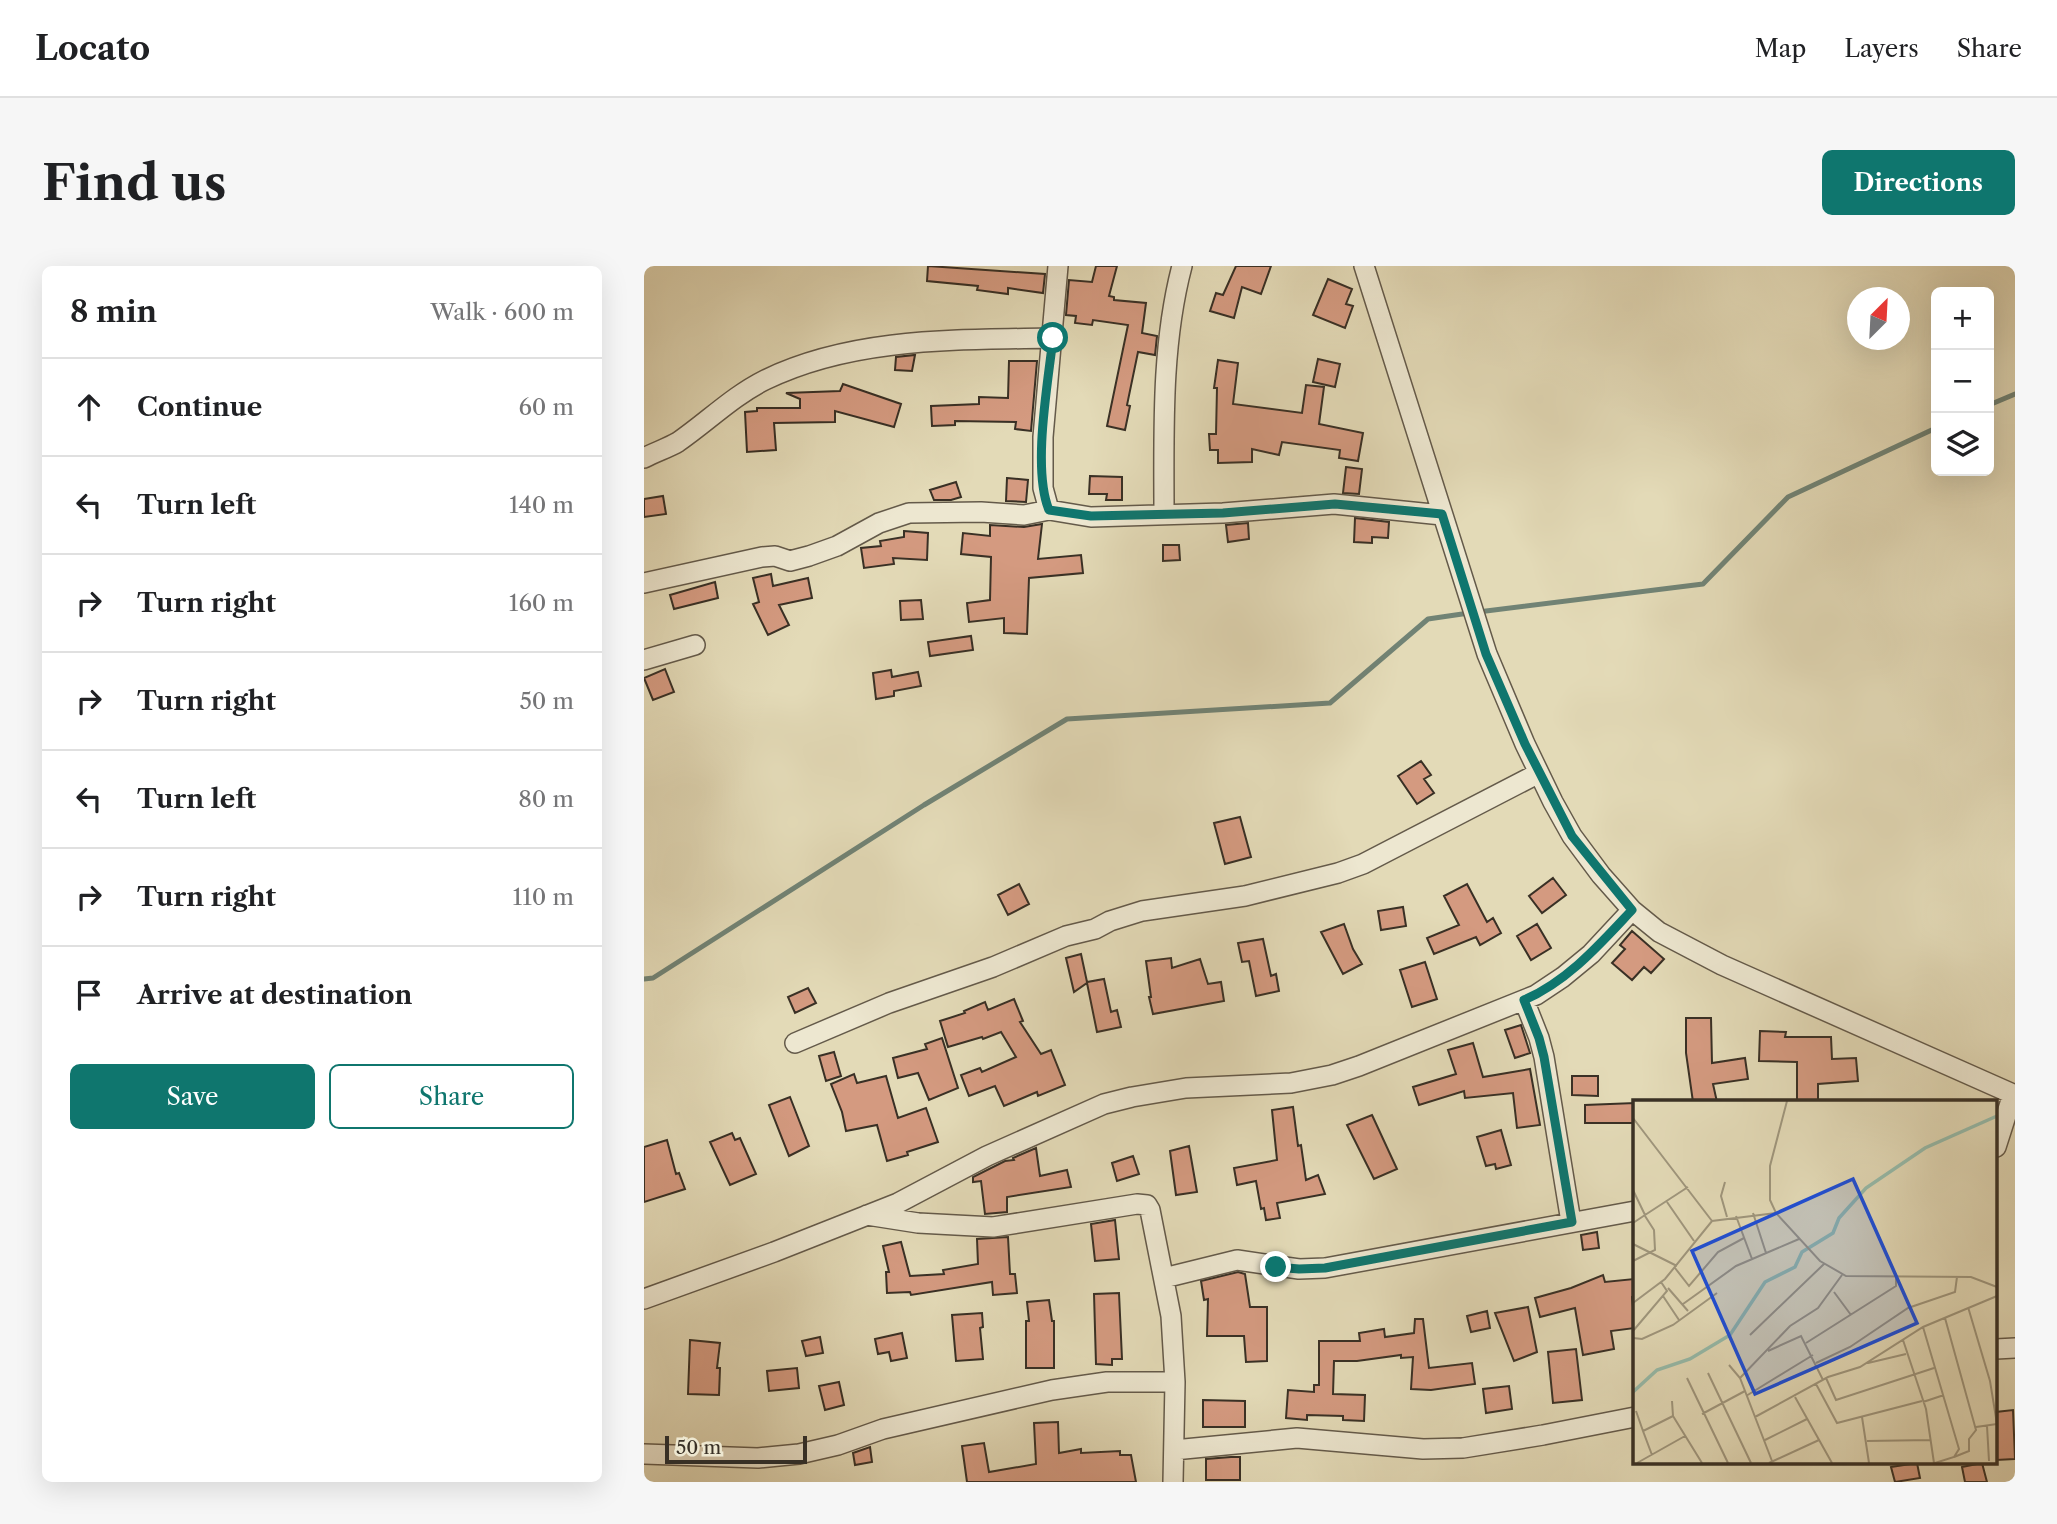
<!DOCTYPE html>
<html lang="en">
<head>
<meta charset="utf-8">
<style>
	body { margin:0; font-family:"Libre Caslon Text",serif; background:#f6f6f6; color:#202124 }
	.controls { position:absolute; right:21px; top:21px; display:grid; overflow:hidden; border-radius:10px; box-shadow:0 7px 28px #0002 }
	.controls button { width:63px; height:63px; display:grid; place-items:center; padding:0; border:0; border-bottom:2px solid #e0e0e0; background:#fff; color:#202124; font:35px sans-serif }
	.compass { position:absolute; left:1203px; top:21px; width:63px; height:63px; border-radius:50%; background:#fff; box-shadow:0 7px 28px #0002; rotate:24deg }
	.scale { position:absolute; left:21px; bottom:18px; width:142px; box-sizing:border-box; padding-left:7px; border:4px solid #393025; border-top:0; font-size:19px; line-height:24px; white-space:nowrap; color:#393025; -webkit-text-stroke:5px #ede7d0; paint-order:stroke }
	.stop { position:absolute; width:21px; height:21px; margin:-16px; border:5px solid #0f766e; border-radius:50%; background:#fff }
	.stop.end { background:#0f766e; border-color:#fff; box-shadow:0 2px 7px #0008 }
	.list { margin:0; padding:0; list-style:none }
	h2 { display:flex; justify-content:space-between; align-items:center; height:91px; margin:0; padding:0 28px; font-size:30px }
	h2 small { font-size:23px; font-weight:400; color:#757577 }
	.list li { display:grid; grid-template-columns:46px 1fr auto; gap:21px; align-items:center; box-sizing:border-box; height:98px; padding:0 28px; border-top:2px solid #e0e0e0 }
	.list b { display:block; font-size:26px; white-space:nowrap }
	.list em { font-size:23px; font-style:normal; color:#757577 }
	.actions { display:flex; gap:14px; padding:21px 28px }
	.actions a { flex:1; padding:16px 0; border:2px solid #0f766e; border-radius:10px; text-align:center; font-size:24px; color:#0f766e }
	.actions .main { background:#0f766e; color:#fff }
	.icon { flex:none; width:38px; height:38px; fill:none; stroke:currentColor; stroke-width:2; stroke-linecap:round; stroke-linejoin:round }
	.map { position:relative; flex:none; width:1371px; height:1216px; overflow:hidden; border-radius:10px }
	header { display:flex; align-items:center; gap:42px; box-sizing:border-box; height:98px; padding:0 35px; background:#fff; border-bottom:2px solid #e0e0e0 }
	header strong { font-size:33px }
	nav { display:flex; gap:38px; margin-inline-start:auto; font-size:24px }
	.intro { display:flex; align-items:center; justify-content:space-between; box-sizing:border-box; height:168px; padding:0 42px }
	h1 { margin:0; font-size:49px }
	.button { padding:18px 32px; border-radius:10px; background:#0f766e; color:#fff; font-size:24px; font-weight:700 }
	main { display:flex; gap:42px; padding:0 42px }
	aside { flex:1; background:#fff; border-radius:10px; box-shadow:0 7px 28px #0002 }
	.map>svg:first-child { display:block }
</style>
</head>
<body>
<header>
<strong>Locato</strong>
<nav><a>Map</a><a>Layers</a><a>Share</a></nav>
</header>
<div class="intro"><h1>Find us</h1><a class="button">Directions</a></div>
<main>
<aside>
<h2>8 min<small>Walk · 600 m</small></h2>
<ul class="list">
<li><svg class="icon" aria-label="ahead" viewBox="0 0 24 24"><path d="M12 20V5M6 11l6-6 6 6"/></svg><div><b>Continue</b></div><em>60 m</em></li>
<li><svg class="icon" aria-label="left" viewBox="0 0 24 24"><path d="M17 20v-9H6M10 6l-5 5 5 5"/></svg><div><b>Turn left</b></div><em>140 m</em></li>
<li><svg class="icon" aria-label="right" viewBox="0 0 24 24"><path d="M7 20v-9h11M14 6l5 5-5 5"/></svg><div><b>Turn right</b></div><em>160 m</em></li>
<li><svg class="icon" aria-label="right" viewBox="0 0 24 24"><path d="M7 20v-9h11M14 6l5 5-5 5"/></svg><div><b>Turn right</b></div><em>50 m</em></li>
<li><svg class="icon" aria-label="left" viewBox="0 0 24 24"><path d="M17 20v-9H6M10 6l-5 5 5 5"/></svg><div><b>Turn left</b></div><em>80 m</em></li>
<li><svg class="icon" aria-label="right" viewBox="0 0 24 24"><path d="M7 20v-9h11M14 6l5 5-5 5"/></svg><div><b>Turn right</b></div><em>110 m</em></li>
<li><svg class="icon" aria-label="arrive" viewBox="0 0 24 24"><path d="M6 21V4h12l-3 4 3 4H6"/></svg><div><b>Arrive at destination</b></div></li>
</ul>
<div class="actions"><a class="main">Save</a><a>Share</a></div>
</aside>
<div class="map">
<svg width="1371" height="1216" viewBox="0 0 1371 1216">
	<rect width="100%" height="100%" fill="#e3dab7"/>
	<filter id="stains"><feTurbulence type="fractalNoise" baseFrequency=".00286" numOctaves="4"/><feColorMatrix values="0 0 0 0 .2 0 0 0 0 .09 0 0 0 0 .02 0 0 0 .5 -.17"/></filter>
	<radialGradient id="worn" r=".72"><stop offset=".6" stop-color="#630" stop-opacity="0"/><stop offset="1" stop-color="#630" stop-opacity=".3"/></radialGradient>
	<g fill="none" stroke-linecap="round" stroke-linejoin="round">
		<!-- stream -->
		<path stroke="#718375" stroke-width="5" d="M1345 139 1371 128
			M834 346 1059 318 1144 231 1292 162
			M0 713 9 712 280 539 423 453 686 437 784 353 825 347"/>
	</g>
	<!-- building -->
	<path fill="#d49a80" stroke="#393025" stroke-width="2" d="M284 0 401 8 399 27 364 22V28L333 24 334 20 283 15Z
		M452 0H473L465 30 470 31V34L502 37 498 67 513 70 511 89 494 86 483 139 486 140 481 164 463 160 484 59 449 54 448 59 431 57 432 50 422 49 425 14 448 16Z
		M592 0H627L617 28 598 21 590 52 566 45 572 27 579 29Z
		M684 13 708 23 702 38 709 40 701 62 669 49Z
		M271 89 268 105 251 104 252 91Z
		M674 93 696 98 691 121 669 116Z
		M574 94 594 97 589 138 658 147 662 119 680 121 675 158 719 167 714 195 695 192 696 184 638 176 635 189 608 183V196L574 197V184H566L565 168H572L573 122H570Z
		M365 95H393L387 165 371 163 372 156 311 155V159L288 160 287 140 335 138V131L364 132Z
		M199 118 257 138 250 161 191 145V156L130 157 132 184 103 186 101 146 113 145V142H156V133L142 127 196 125Z
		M702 201 718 203 715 228 699 227Z
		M446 210 478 211V234H462L463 228H445Z
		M363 212 384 214 382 236 362 235Z
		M312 216 317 231 307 234H290L286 224Z
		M19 230 22 248 0 251V233Z
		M711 252 745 256 744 272 728 271V277L710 276Z
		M604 257 605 273 584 276 582 259Z
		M398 258 394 293 437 289 439 307 385 312 383 368 360 367V352L325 356 323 337 346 334 347 291 317 288 319 267 346 270V259L380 261Z
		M260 265 284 267 283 294 249 292 250 298 220 302 217 282 237 280 236 275 260 271Z
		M519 279H535L536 294 519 295Z
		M127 308 129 320 164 312 168 332 135 339 145 359 124 369 109 338 115 336 109 312Z
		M71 316 74 332 30 343 26 329Z
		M277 334 279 353 257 354 256 335Z
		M327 370 329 384 286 390 284 376Z
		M21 403 30 426 9 434 0 412Z
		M247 404 248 411 274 406 277 420 250 425V430L232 433 229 407Z
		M777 495 787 509 780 513 790 527 773 538 754 510Z
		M596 551 607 591 581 598 570 557Z
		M909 612 922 629 898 647 885 630Z
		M375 618 385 638 364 649 354 629Z
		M823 618 843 656 849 652 857 667 836 679 832 671 790 688 783 672 815 659 800 630Z
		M759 641 762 660 737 664 734 645Z
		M700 658 709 683 718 698 699 708 677 666Z
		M893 658 907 682 887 694 873 670Z
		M988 665 1020 693 1007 707 1000 701 988 714 968 697 981 683 976 679Z
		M619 673 627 710 632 708 635 725 612 730 605 695 598 696 594 677Z
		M437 688 443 716 460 713 467 746 473 744 477 761 453 766 443 717 430 726 422 692Z
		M527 692 528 702 556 693 564 718 577 716 580 735 509 748 505 731H507L502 695Z
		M781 696 793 733 768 741 756 704Z
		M164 722 172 737 151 747 144 731Z
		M370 733 379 755 376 756 397 788 407 784 421 819 394 830 393 826 360 840 351 820 325 830 317 809 336 802 338 806 372 791 357 766 339 773 338 771 304 781 296 755 321 747 320 745 341 736 344 744Z
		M1042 752H1067L1068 797 1101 792 1104 813 1069 818 1073 836H1049L1042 787Z
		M877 759 886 787 871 792 861 764Z
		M1116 765 1142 766 1141 771H1187L1188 793 1212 792 1214 815 1174 818V836H1153V796L1115 795Z
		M298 772 314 822 285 834 274 807 254 812 249 792 283 783 281 778Z
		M829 777 839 811 886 803 896 859 873 862 869 827 821 832 820 825 775 839 769 821 812 808 804 784Z
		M190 786 197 810 182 815 175 790Z
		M210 808 213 817 242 810 254 852 282 842 294 876 263 886 264 889 243 895 233 859 202 865 198 846 187 818Z
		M928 810H954V830L928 829Z
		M146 831 165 880 145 890 125 839Z
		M991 837V857H941V839Z
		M649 841 654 880 657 879 662 914 674 909 681 928 633 937 636 952 622 954 620 942 617 943 612 915 593 919 590 902 633 894 628 844Z
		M728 849 753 903 730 913 703 859Z
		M857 864 867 899 852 903 851 898 842 900 833 871Z
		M88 867 91 874 96 872 112 908 86 919 66 876Z
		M23 874 32 908 35 907 41 923 0 936V881Z
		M545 880 553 926 532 929 526 885Z
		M392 882 396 910 423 904 427 921 363 931V946L341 948 337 915 329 916V911L361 895 370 894 369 892Z
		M489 890 495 908 473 915 468 897Z
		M471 954 475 993 451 995 447 958Z
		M953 966 955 982 939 984 937 969Z
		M364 971 366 1008H371L373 1027 349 1029 348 1016 267 1029 266 1026 243 1027 242 1006H245L239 980 257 976 266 1010 300 1008 299 1004 334 998 333 973Z
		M594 1006 601 1008 606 1041H623V1095L602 1096 600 1070H563L564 1033 560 1034 557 1015Z
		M959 1009 961 1016 990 1013 991 1030 988 1031 991 1062 967 1065 970 1083 939 1089 931 1042 896 1051 891 1032 927 1022Z
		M475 1027 478 1093H468V1099L452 1098 450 1028Z
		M405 1034 408 1055H410V1102H382V1055H385L383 1036Z
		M884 1041 893 1086 870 1095 851 1047Z
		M843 1045 846 1062 827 1066 823 1050Z
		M338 1047 339 1061 336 1062 339 1093 312 1095 308 1049Z
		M771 1053H779L785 1102 828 1097 831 1118 787 1124 767 1123 769 1091 757 1092V1089L713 1095H690L689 1128 721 1129 720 1155 699 1154V1150L663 1149V1154L642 1152 644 1124 670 1126V1119H675V1075H716L715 1067 740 1063 741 1071 770 1067Z
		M258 1067 263 1092 247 1095 245 1086 234 1088 231 1073Z
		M176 1071 179 1087 162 1090 158 1075Z
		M46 1074 76 1077 73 1102H76L75 1129 44 1128Z
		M932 1083 938 1134 909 1137 904 1086Z
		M153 1102 155 1122 125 1125 123 1105Z
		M195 1116 200 1139 181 1144 175 1120Z
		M865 1120 868 1143 842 1147 839 1123Z
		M559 1134 601 1135V1161H559Z
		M1369 1144 1371 1193 1352 1194V1146Z
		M414 1156 415 1187 437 1183V1187L476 1185V1189H487L492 1216H323L318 1180 340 1177 345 1206 392 1198 390 1157Z
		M226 1181 228 1196 211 1199 209 1187Z
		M587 1191H596V1214H562V1193Z
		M1273 1197 1276 1212 1251 1216 1247 1201Z
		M1338 1197 1343 1216H1321L1318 1201Z"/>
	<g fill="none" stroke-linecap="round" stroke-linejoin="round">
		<defs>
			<path id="street" d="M720 0 843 388 881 478 909 536 928 570 957 609 988 644 1015 666 1078 699 1371 829
				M0 192C11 186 24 182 34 176 63 156 89 130 121 114 209 71 313 74 409 72
				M405 244 399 222V171L414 0
				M520 248C520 165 517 80 538 0
				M0 317 118 291 131 290 146 295 165 290 193 280 235 257 265 247 337 246 380 249 405 244 447 251 579 247 690 238 798 249
				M0 394 51 379
				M880 734 895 772 900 791 927 956
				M151 777 245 737 349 701 422 670 451 663 466 655 498 645 601 630 694 607 719 598 895 507
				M1352 881 1369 828
				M223 949 274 957 349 961 493 938 503 939 506 944 527 1050 531 1116 529 1216
				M520 1012 593 994 655 1003 681 1002 991 945
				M0 1033 130 986 254 937 343 890 460 838 488 831 542 822 647 817 688 809 715 800 892 729 919 711 947 688 988 644
				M1352 1083 1371 1082
				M530 1184 653 1172 779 1183 819 1182 899 1169 991 1151
				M0 1188 114 1192 155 1188 194 1179 239 1163 408 1124 463 1116H531"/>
		</defs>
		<!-- street casing -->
		<use href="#street" stroke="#645a4a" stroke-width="22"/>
		<!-- street -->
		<use href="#street" stroke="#ede7d0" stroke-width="19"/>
	</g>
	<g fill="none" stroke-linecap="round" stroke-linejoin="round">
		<!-- route -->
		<path stroke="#0f766e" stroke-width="9" d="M409 72C404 117 388 203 405 244L447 250 579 247 691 238 798 248 842 388 881 478 928 570 988 644C956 678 924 715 880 734L895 772 900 791 928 956 681 1002 655 1003 632 1001"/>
	</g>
	<!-- overview -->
	<g transform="translate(989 834)">
		<rect width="364" height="364" fill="#e3dab7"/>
		<path fill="none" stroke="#96bbaa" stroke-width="3.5" d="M0 292 24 270 57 259 97 235 132 182 162 167 169 152 200 133 206 118 233 88 292 48 364 16"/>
		<path fill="none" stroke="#9f967d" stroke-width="2" d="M154 1 137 66V100L143 113 187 161 213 176 338 177 364 187M0 18 79 121M92 82 88 96 94 117M0 90 12 115 0 123M34 102 61 141M120 113 133 153M12 115 55 87M103 116 119 159M0 144 44 166M0 161 22 150 21 130 12 116M42 168 56 186 85 152 111 138M35 188 55 211M201 192 218 215M30 196 46 220M0 203 32 179 79 121 143 113M50 204 103 166 166 139M335 207 357 281 364 324M312 218 343 330 336 339V351L321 357M290 227 326 349 321 357 302 363M0 231 34 191 28 182M117 235 191 164M0 238 9 239 40 225 84 193M270 240 293 309 301 363M173 243 263 186V177M135 251 168 236 190 280M183 263 217 247 275 208 322 192 324 177M235 263 273 254M96 265 107 278 139 361M75 273 118 363M54 278 95 363M107 278 157 226 185 208 209 175M193 278 203 300 301 268M183 284 204 323 289 301M113 296 180 255M162 297 199 363M39 301 40 316 69 363M290 302 311 295M3 311 10 331M69 314 112 291M122 317 195 277 227 267 290 227 364 196M229 317 236 363M354 326 356 361M343 327 364 324M132 340 174 319M234 341 298 340M19 355 10 331 40 316M4 363 52 336M136 363 186 340"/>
		<path fill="#1d4ed8" fill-opacity="0.15" stroke="#1d4ed8" stroke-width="3.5" d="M220 79 284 223 122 294 59 151Z"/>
		<rect width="364" height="364" fill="none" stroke="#393025" stroke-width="3.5"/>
	</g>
	<rect width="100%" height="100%" filter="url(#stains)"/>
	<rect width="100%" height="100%" fill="url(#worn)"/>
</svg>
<div class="controls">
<button>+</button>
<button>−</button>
<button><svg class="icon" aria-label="layers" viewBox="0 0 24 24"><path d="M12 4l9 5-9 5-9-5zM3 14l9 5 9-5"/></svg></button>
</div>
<svg class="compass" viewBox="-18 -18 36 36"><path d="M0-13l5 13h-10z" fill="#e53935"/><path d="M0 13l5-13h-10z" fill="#757577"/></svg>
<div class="scale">50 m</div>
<div class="stop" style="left:409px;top:72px"></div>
<div class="stop end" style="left:632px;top:1001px"></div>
</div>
</main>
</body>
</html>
